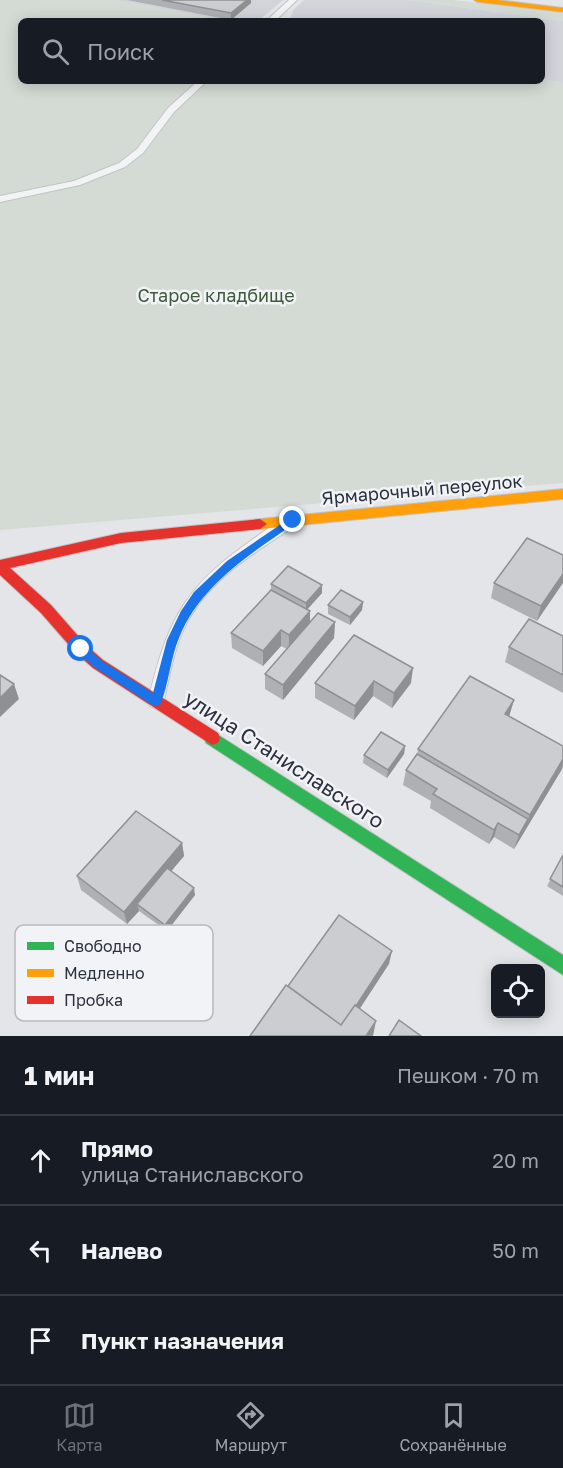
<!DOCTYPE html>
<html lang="ru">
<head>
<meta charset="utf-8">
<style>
	body { margin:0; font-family:"Golos Text",sans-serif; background:#20242c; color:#f1f3f6 }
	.controls { position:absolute; right:18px; bottom:18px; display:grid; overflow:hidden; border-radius:9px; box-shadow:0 3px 15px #0003 }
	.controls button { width:54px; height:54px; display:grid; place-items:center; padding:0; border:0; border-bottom:2px solid #363941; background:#171b24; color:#f1f3f6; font:30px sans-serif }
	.stop { position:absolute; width:18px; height:18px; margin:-14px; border:4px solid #1a73e8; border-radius:50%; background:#fff }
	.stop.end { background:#1a73e8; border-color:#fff; box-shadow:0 2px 6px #0008 }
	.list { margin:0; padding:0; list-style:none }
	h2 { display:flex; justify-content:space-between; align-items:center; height:78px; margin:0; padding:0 24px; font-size:26px }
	h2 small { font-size:20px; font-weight:400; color:#9ea1a6 }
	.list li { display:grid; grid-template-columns:39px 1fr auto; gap:18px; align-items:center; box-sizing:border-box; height:90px; padding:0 24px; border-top:2px solid #363941 }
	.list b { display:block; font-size:22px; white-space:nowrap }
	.list p { margin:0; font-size:20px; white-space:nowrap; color:#9ea1a6 }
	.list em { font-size:20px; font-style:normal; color:#9ea1a6 }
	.icon { flex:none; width:33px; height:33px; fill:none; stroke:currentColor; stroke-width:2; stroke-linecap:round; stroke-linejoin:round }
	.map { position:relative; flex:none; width:563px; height:1036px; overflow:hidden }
	.search { position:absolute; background:#171b24; box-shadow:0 3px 15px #0003; left:18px; right:18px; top:18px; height:66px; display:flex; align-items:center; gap:15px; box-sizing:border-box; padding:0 21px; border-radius:9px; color:#9ea1a6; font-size:22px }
	.sheet { height:348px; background:#171b24 }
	nav { display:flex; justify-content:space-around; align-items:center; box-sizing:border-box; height:84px; border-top:2px solid #363941; background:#171b24; font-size:16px; color:#9ea1a6 }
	nav a { display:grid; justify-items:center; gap:3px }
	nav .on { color:#6c707a }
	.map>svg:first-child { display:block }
</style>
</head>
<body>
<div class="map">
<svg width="563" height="1036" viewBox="0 0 563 1036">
	<rect width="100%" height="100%" fill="#e3e5e8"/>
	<!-- built -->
	<path fill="#d2d4da" d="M115 0H283L258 21H223Z
		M304 0H408L563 21V83L542 79V21H290L293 10Z"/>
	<!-- green -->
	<path fill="#d3dbd4" d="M0 0H115L223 21H21V81L542 79 563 83V483L0 530Z
		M408 0H453L563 13V21Z"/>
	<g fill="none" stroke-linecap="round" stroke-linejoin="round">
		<defs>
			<path id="lane" d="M289 0H297L275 21H266Z
				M198 81H207L174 112 143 153 125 167 80 185 0 202V196L74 181 119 163 137 149 168 108Z
				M284 521 289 522 291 526 289 530C252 554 212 579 190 617 175 642 170 673 164 701L162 706 156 708 150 706 148 701C166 627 181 590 245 545 257 537 270 525 284 521Z"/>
			<path id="fast" d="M212 731 563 955V975L206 743 204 738 206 733Z"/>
			<path id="slow" d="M474 0H497L563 8V12L478 2Z
				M563 489V499L260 529 253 524 260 519Z"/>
			<path id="jam" d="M260 519 267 524 260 529 121 543 10 568 51 605 86 645 103 660 218 733 220 738 218 743 212 745 93 668 76 653 41 613 0 575V560L121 533Z"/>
		</defs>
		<!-- lane casing -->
		<use href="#lane" stroke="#c2c3c6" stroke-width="2"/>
		<!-- fast casing -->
		<use href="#fast" stroke="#c2c3c6" stroke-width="2"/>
		<!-- slow casing -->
		<use href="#slow" stroke="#c2c3c6" stroke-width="2"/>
		<!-- jam casing -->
		<use href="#jam" stroke="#c2c3c6" stroke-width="2"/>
		<!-- lane -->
		<use href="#lane" fill="#f2f3f4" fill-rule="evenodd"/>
		<!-- fast -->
		<use href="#fast" fill="#30b455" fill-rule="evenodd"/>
		<!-- slow -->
		<use href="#slow" fill="#ff9f0a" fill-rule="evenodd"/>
		<!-- jam -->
		<use href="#jam" fill="#e5322d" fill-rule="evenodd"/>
	</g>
	<!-- wall -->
	<path fill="#afb0b3" d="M127 0H251V3L231 20Z
		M563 555 537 621 491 598 494 583Z
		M271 584 322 593 307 609 310 622H335L334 638 283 700 265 689V674L287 649 281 646 263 666 232 648 231 633 271 590Z
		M363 602 362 610 350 625 328 614V605Z
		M354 635 411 683 392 708 373 696 354 720 315 698V683Z
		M563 636V693L505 662 509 647Z
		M514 700 509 716 562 769 514 849 494 837 489 844 430 808 431 801 403 785 406 770 417 754 418 749Z
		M405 746 404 754 387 778 363 763 364 755Z
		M182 843 184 856 171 871 195 895 167 931 139 911 127 924 81 890 77 876Z
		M563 855V896L547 886Z"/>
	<!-- shaded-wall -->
	<path fill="#8f9092" d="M247 0H251V3L231 20V13Z
		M563 574V583L537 621 541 606Z
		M322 585V593L306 611V603Z
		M363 602 362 610 350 625V617Z
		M310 611V626L289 650V635Z
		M335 622 334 638 283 700V685Z
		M281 630V646L263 666V651Z
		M413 668 411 683 392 708 394 693Z
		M374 681 373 696 354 720 355 706Z
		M14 684 19 699 0 717V698Z
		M514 700 508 720 505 714Z
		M405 746 404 754 387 778 388 770Z
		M563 759V765L562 769 514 849 519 835 528 819 530 815Z
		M498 823 494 837 489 844 494 830Z
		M182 843 184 856 141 907 137 904 139 911 127 924 124 912Z
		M194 888 195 895 167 931 165 925Z
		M392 951 389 964 342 1036 340 1029Z
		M376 1021 373 1036H366Z"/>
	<!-- building -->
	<path fill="#cccdd0" stroke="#8f9092" stroke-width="1.5" d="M162 0H247L231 13Z
		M527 538 563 555V574L541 606 494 583Z
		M288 566 322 585 306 603 271 584Z
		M271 590 310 611 289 635 281 630 263 651 231 633Z
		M341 590 363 602 350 617 328 605Z
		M318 613 335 622 283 685 265 674Z
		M529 619 563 636V675L509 647Z
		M354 635 413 668 394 693 374 681 355 706 315 683Z
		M0 675 14 684 0 698Z
		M470 676 514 700 505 714 563 746V759L530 815 418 749Z
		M381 732 405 746 388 770 364 755Z
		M417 754 528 819 519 835 498 823 494 830 433 794 437 789 406 770Z
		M136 811 182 843 124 912 77 876Z
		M563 855V887L550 879Z
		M167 868 194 888 165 925 137 904Z
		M339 915 392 951 356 1006 355 1005 341 1025 288 986Z
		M286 985 341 1025 355 1005 376 1021 366 1036H250Z
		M399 1020 421 1036H389Z"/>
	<!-- route -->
	<path fill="#1a73e8" d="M293 516 298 520 296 522C250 555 201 584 179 638 170 659 169 684 160 705H152L94 667 77 652V646H85L102 661 153 693 167 640 181 611 194 592 227 561Z"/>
	<g text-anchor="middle" stroke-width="5" stroke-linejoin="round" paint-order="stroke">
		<!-- park labels -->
		<g font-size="18" fill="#3e593b" stroke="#f1f3f6">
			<text x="216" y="302">Старое кладбище</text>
		</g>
		<!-- street labels -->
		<g font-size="18" fill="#2c313f" stroke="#f1f3f6">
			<text transform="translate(422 490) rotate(-5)" y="6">Ярмарочный переулок</text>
		</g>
		<!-- near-street labels -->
		<g font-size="21" fill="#2c313f" stroke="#f1f3f6">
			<text transform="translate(284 760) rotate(33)" y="7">улица Станиславского</text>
		</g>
	</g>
	<!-- legend -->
	<rect x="15" y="925" width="198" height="96" rx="9" fill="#f1f3f6" stroke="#b6b9bf" stroke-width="1.5"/>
	<rect x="27" y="942" width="27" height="8" fill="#30b455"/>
	<rect x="27" y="969" width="27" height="8" fill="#ff9f0a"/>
	<rect x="27" y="996" width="27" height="8" fill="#e5322d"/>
	<g font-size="16" fill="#2c313f">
		<text x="64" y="952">Свободно</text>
		<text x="64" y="979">Медленно</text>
		<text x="64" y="1006">Пробка</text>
	</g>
</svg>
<div class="controls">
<button><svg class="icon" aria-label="locate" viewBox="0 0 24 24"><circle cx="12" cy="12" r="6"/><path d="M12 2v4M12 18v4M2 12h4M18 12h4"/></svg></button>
</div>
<div class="stop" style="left:81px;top:649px"></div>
<div class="stop end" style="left:293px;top:520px"></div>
<div class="search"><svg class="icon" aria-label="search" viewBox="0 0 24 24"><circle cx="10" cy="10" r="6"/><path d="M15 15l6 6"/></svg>Поиск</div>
</div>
<section class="sheet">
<h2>1 мин<small>Пешком · 70 m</small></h2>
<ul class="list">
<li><svg class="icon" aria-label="ahead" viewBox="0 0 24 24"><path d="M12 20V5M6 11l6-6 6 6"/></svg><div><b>Прямо</b><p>улица Станиславского</p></div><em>20 m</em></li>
<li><svg class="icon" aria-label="left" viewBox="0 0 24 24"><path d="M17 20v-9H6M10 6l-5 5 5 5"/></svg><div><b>Налево</b></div><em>50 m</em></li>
<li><svg class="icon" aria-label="arrive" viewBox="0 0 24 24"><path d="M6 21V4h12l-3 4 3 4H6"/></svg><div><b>Пункт назначения</b></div></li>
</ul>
</section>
<nav>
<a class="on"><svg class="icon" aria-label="map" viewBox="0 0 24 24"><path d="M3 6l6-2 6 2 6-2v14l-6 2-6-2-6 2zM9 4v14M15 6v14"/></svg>Карта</a>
<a><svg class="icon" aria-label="directions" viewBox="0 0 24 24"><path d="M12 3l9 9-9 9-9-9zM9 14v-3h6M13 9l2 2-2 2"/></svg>Маршрут</a>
<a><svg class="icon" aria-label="saved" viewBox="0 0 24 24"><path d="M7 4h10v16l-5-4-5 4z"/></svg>Сохранённые</a>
</nav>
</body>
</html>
